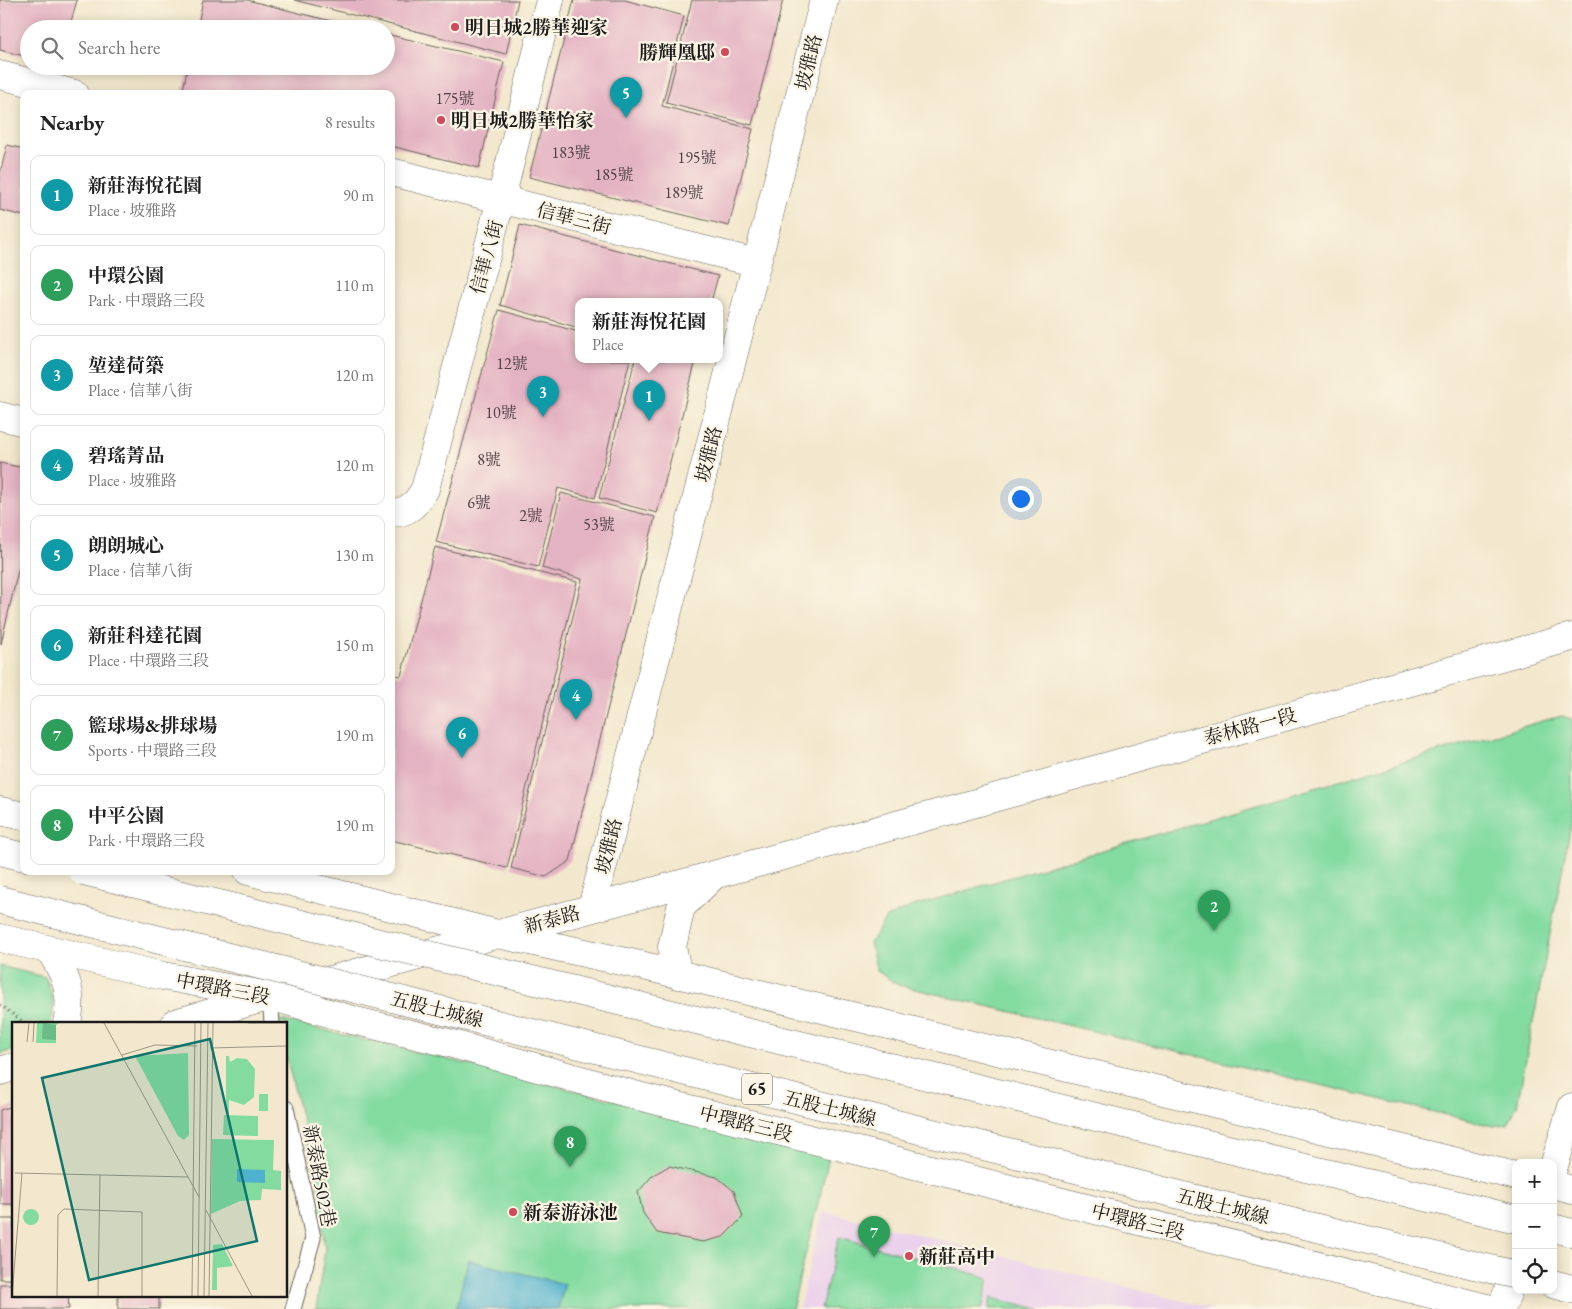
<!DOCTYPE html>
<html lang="en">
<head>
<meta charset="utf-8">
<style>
	body { margin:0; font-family:"EB Garamond","Noto Serif TC",serif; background:#f6f6f6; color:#222 }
	.controls { position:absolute; right:15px; bottom:15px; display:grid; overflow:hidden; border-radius:10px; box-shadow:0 2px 12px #0003 }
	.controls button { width:45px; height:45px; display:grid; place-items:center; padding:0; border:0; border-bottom:1px solid #e0e0e0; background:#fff; color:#222; font:25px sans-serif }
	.you { position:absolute; left:1020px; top:498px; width:18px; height:18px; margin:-12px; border:4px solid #fff; border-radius:50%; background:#1a73e8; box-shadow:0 0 0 8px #1a73e833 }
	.badge { display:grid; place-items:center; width:32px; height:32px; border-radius:50%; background:#0b8043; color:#fff; font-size:16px; font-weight:700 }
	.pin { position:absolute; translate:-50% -41px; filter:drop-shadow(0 1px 2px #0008) }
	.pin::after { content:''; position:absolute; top:26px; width:18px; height:15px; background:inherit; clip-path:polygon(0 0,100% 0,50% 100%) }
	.popup { position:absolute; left:575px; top:298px; width:148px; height:65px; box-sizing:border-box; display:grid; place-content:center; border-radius:10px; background:#fff; filter:drop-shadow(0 1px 4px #0005); font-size:16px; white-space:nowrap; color:#767676 }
	.popup b { font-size:19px; color:#222 }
	.popup::after { content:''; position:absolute; left:50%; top:100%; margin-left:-10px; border:10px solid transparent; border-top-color:#fff }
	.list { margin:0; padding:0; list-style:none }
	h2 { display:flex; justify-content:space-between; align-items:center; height:65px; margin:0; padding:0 20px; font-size:21px }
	h2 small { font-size:16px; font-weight:400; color:#767676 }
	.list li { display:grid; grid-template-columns:32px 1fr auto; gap:15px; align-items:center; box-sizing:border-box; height:80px; margin:0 10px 10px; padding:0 10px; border:1px solid #e0e0e0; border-radius:10px }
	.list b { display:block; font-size:19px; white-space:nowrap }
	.list p { margin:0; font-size:16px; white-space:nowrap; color:#767676 }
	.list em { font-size:16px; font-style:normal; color:#767676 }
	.icon { flex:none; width:28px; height:28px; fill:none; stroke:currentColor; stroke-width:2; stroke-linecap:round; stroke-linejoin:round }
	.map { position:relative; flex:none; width:1572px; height:1309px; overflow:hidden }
	.search { position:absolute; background:#fff; box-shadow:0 2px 12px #0003; left:20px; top:20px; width:375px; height:55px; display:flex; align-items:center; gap:12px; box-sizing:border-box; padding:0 18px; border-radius:28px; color:#767676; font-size:19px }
	.panel { position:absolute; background:#fff; box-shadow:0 2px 12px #0003; left:20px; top:90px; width:375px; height:785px; border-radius:10px }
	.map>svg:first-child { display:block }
</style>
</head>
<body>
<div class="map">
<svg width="1572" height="1309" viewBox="0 0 1572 1309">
	<rect width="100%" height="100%" fill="#fcf5e5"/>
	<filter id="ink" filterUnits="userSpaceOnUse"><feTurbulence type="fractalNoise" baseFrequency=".02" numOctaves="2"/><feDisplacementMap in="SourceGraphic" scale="10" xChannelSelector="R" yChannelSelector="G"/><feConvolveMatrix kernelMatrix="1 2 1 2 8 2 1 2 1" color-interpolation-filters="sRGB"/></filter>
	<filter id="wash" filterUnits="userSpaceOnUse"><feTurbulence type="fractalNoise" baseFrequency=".0096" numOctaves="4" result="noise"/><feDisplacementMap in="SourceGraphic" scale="20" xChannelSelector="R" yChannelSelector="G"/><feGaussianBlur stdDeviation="1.12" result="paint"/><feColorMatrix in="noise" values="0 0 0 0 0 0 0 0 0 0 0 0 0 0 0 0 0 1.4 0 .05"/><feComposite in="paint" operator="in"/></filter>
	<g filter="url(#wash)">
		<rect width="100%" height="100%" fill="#f3e8cd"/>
		<!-- built -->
		<path fill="#ebd1eb" d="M823 1211 1187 1302 1214 1309H799Z"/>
		<!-- green -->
		<path fill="#83dba0" stroke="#507c5e" d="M1562 716 1572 719V819L1517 1106 1508 1124 1493 1126 898 985 877 971 870 943 886 918 913 906 1546 720Z
			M0 966 45 977C53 994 55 1004 51 1023H14V1050L0 1054Z
			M277 1019 467 1064 830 1154 792 1309H316L325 1250 317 1180 286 1056V1023H278Z
			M839 1237 989 1278 982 1309H821Z
			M991 1298 1041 1309H989Z"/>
		<!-- water -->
		<path fill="#4eb1cd" stroke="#356674" d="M468 1260 565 1284 558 1309H456Z"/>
		<g id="blocks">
			<!-- building -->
			<path fill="#e4b3c3" d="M0 0H77L69 29H29V57L0 50Z
				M203 0H247L363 29H197Z
				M294 0H518L506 54Z
				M574 0H625L684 16 662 106 753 129 729 226 529 177Z
				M692 0H783L752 125 666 103Z
				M386 34 504 62 479 168 391 146V94H182L188 66H386Z
				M7 145 24 149V216L0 210V174Z
				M520 225 718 276 711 302H579V328L500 305Z
				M499 310 579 332V360H630L595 498 558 488 538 567 436 542Z
				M635 360H696L657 513 599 498Z
				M0 463 24 468V545L1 644Z
				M561 493 655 517 570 861 546 877 511 868 582 579 542 568Z
				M435 547 577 582 507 868 391 840V674L401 676Z
				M14 1106V1204H0V1110Z
				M669 1166 717 1177 734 1191 743 1217 723 1237 703 1242 657 1233 643 1213 638 1192 653 1175Z
				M0 1219H14V1279H0Z
				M0 1284H14V1295H68L69 1309H0Z
				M118 1295H159V1309H118Z"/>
		</g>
	</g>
	<g filter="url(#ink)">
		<use href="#blocks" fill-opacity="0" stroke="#67635a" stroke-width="1"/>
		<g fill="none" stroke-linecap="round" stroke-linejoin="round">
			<defs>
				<path id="lane" d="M270 996 272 1023
					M286 1108 313 1238 293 1309"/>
				<path id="street" d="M0 75 75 94
					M391 172 757 263
					M0 416 24 422
					M391 513C409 513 417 503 425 489L501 199 550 0
					M592 908 824 0"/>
				<path id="secondary" d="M0 811 24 816
					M248 871 498 934 644 966 1516 1176
					M0 938 163 976 270 996 356 1021 449 1043 638 1096 1491 1309
					M50 950C66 976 74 992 67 1023
					M678 975 672 947 681 907 713 876
					M316 984 929 816 1572 637
					M175 1023 264 998
					M0 1071 14 1067
					M1553 1169 1572 1107
					M1553 1185 1572 1190
					M1501 1309 1516 1271"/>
				<path id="highway" d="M0 851 24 857
					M1553 1228 1572 1233
					M1553 1284 1572 1289"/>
			</defs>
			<!-- lane casing -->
			<use href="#lane" stroke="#67635a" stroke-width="17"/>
			<!-- street casing -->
			<use href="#street" stroke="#67635a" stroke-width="29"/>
			<!-- secondary casing -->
			<use href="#secondary" stroke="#67635a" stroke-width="29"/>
			<!-- highway casing -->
			<use href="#highway" stroke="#67635a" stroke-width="29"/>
			<!-- path -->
			<path stroke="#67635a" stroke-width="3" stroke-dasharray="1 4" stroke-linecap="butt" d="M0 1005 25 1023"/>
			<!-- lane -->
			<use href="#lane" stroke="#fff" stroke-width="15"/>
			<!-- street -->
			<use href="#street" stroke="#fff" stroke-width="28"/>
			<!-- secondary -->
			<use href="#secondary" stroke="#fff" stroke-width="28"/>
			<!-- highway -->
			<use href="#highway" stroke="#fff" stroke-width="28"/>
			<defs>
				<path id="highway-bridge" d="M83 871 1516 1219
					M0 900 1224 1206 1516 1275"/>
			</defs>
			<!-- highway-bridge casing -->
			<use href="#highway-bridge" stroke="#67635a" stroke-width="29" stroke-linecap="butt"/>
			<!-- highway-bridge -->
			<use href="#highway-bridge" stroke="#fff" stroke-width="28"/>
		</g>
	</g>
	<!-- markers -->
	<g fill="#d1495b" stroke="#fcf5e5" stroke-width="2">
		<circle cx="455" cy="27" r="5"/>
		<circle cx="725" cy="52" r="5"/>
		<circle cx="441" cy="120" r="5"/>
		<circle cx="513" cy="1212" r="5"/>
		<circle cx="909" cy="1256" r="5"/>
	</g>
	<g text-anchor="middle" stroke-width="4.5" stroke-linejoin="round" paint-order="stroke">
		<!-- number labels -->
		<g font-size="16" fill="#4e4246">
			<text x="455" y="104">175號</text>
			<text x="571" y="158">183號</text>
			<text x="697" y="163">195號</text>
			<text x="614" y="180">185號</text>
			<text x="684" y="198">189號</text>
			<text x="512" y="369">12號</text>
			<text x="501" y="418">10號</text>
			<text x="489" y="465">8號</text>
			<text x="479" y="508">6號</text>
			<text x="531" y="521">2號</text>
			<text x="599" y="530">53號</text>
		</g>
		<!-- shield labels -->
		<rect fill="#fcf5e5" stroke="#5f5d58" stroke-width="1" x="742" y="1073.5" width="30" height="31" rx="4"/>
		<g font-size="18" font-weight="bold" fill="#1c1c1c">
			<text x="757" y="1095">65</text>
		</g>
		<!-- poi labels -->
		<g font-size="19" font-weight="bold" fill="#1c1c1c" stroke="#fcf5e5" text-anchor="start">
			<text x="465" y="34">明日城2勝華迎家</text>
			<text x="715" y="59" text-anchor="end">勝輝凰邸</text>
			<text x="451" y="127">明日城2勝華怡家</text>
			<text x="523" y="1219">新泰游泳池</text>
			<text x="919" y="1263">新莊高中</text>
		</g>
		<!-- street labels -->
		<g font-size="19" fill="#1c1c1c" stroke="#fcf5e5">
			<text transform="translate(808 62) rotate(-76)" y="7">坡雅路</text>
			<text transform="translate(574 218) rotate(14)" y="7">信華三街</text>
			<text transform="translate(486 257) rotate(-75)" y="7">信華八街</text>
			<text transform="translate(708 454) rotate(-76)" y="7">坡雅路</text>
			<text transform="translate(1250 726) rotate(-15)" y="7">泰林路一段</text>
			<text transform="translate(608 846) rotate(-76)" y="7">坡雅路</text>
			<text transform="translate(552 919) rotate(-15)" y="7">新泰路</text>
			<text transform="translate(223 988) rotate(11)" y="7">中環路三段</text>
			<text transform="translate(437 1009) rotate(14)" y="7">五股土城線</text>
			<text transform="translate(830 1108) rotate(14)" y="7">五股土城線</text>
			<text transform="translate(746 1123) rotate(14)" y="7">中環路三段</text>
			<text transform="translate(320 1176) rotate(79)" y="7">新泰路502巷</text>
			<text transform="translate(1223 1206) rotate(14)" y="7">五股土城線</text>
			<text transform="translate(1138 1221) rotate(14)" y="7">中環路三段</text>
		</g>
	</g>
	<!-- overview -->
	<g transform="translate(12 1022)">
		<rect width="275" height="275" fill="#f3e8cd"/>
		<path d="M25 1H47L44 3V21H24ZM176 31 177 113 172 118 166 114 123 34ZM214 34H217L218 40 225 36 235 37 243 47 242 75 232 83 217 78V92H214ZM247 72H256V89H247ZM212 93 246 94V114L211 113ZM200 117 262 118 261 148 269 149V168L250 167 249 178 228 179 199 192ZM11 195a8 8 0 1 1 16 0a8 8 0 1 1-16 0ZM210 222 221 244 205 246V268H200L201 223Z" fill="#83dba0"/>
		<path d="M31 1 44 3V18L30 17Z" fill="#6abb86"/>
		<path d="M225 147 253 148V161L225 160Z" fill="#4eb1cd"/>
		<path fill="none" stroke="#9d9686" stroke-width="1" d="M92 1 187 175M236 1H275M15 20 17 1M21 20 22 1M198 26 275 24M110 33 143 23 185 24M3 151 176 155M194 188 240 274M0 274 10 151M45 274 46 193 52 187 130 190V274M86 274 88 153M180 274 183 1M186 274 189 1M192 274 196 1M197 274 201 1"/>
		<path fill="#0f766e" fill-opacity="0.15" stroke="#0f766e" stroke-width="2.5" d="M198 17 245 219 77 258 30 56Z"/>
		<rect width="275" height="275" fill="none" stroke="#1c1c1c" stroke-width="2.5"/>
	</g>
</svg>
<div class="controls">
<button>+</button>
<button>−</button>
<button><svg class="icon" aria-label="locate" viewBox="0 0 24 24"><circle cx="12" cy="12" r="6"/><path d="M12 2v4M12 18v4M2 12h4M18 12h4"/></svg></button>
</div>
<div class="you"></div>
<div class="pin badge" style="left:649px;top:421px;background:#0f9aa8">1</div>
<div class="popup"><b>新莊海悅花園</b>Place</div>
<div class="pin badge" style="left:1214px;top:931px;background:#2e9e5b">2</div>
<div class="pin badge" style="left:543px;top:417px;background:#0f9aa8">3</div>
<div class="pin badge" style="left:576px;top:720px;background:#0f9aa8">4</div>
<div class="pin badge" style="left:626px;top:118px;background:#0f9aa8">5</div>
<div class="pin badge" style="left:462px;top:758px;background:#0f9aa8">6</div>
<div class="pin badge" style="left:874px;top:1257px;background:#2e9e5b">7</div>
<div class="pin badge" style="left:570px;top:1167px;background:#2e9e5b">8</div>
<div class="search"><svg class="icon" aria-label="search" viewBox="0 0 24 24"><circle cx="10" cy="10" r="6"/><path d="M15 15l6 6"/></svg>Search here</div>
<section class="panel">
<h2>Nearby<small>8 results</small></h2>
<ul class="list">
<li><span class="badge" style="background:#0f9aa8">1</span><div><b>新莊海悅花園</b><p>Place · 坡雅路</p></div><em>90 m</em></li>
<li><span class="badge" style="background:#2e9e5b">2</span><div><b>中環公園</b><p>Park · 中環路三段</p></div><em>110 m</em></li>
<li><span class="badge" style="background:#0f9aa8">3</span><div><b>堃達荷築</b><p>Place · 信華八街</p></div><em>120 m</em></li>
<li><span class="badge" style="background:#0f9aa8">4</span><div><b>碧瑤菁品</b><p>Place · 坡雅路</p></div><em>120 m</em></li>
<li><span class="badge" style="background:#0f9aa8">5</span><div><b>朗朗城心</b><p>Place · 信華八街</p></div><em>130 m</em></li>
<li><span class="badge" style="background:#0f9aa8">6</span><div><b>新莊科達花園</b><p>Place · 中環路三段</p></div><em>150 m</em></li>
<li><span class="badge" style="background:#2e9e5b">7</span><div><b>籃球場&amp;排球場</b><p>Sports · 中環路三段</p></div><em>190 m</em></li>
<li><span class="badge" style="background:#2e9e5b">8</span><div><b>中平公園</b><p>Park · 中環路三段</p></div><em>190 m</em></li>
</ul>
</section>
</div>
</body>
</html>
